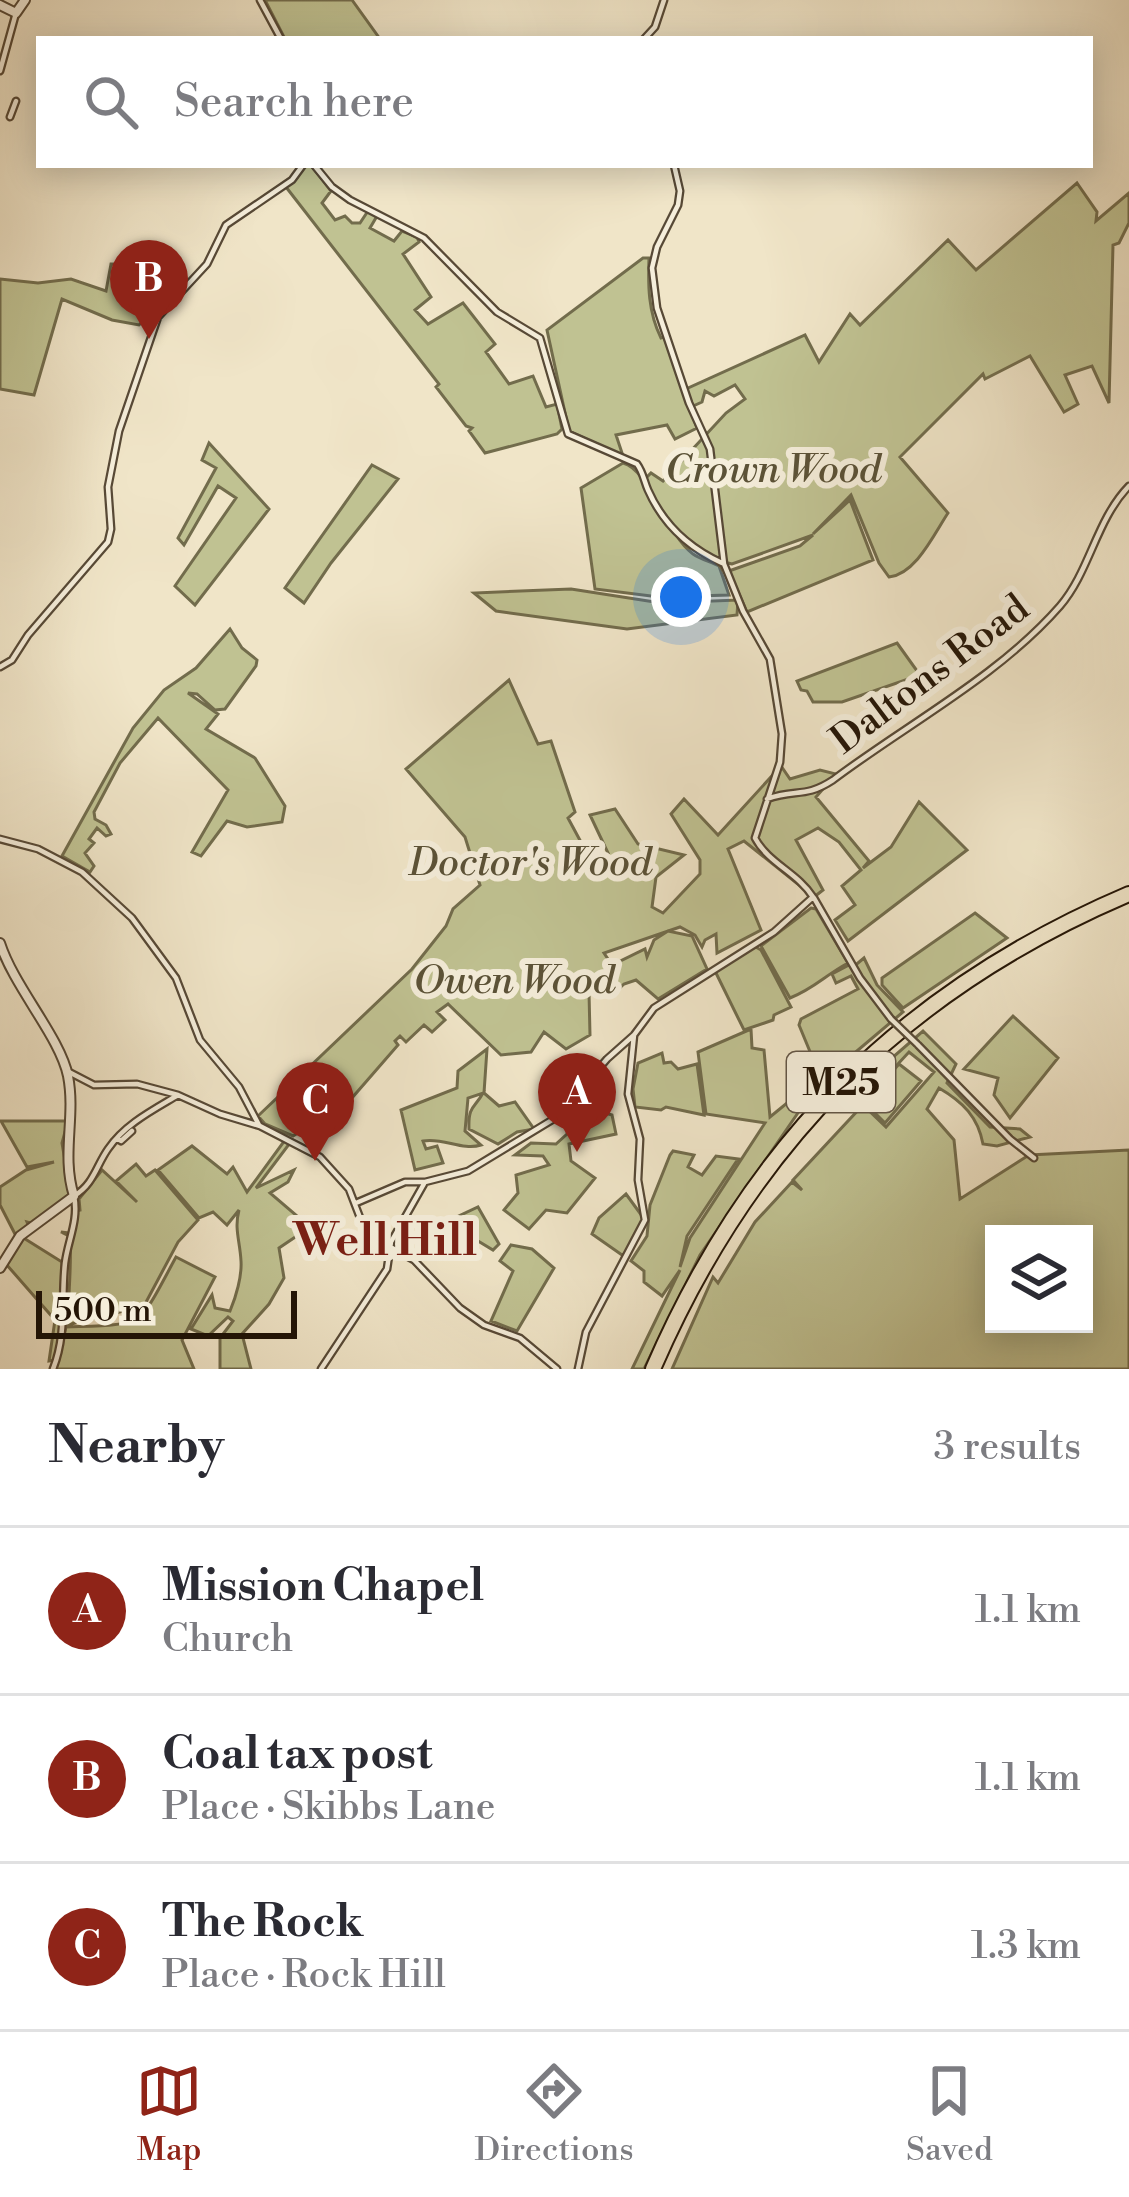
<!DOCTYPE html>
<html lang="en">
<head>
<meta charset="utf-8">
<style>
	body { margin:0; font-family:"Libre Bodoni",serif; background:#f2f2f3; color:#2b2b33 }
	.controls { position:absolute; right:36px; bottom:36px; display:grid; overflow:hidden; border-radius:0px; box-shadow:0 6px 30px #0003 }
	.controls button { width:108px; height:108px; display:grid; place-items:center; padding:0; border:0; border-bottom:3px solid #e1e1e2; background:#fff; color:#2b2b33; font:60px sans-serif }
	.scale { position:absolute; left:36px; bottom:30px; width:261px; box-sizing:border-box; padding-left:12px; border:6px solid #241506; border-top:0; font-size:33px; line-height:42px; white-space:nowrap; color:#241506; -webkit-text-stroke:9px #f5eedb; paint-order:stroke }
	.you { position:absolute; left:681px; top:597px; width:42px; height:42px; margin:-30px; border:9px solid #fff; border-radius:50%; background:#1a73e8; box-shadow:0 0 0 18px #1a73e833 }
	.badge { display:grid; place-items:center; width:78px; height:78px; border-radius:50%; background:#8f2418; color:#fff; font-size:39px; font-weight:700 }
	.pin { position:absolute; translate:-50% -99px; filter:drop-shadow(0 3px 6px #0008) }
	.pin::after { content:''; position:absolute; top:63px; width:42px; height:36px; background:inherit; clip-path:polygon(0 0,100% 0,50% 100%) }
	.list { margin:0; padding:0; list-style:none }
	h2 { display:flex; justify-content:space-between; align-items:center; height:156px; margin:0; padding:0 48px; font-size:51px }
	h2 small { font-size:39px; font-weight:400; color:#7c7c81 }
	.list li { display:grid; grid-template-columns:78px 1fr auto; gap:36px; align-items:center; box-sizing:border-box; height:168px; padding:0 48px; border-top:3px solid #e1e1e2 }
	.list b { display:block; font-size:45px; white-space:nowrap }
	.list p { margin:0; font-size:39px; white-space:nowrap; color:#7c7c81 }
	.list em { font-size:39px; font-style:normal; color:#7c7c81 }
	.icon { flex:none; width:66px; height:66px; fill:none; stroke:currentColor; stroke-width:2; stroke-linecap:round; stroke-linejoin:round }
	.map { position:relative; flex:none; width:1129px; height:1369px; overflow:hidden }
	.search { position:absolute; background:#fff; box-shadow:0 6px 30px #0003; left:36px; right:36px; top:36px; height:132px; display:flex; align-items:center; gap:30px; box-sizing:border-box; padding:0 42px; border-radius:0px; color:#7c7c81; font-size:45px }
	.sheet { height:660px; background:#fff }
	nav { display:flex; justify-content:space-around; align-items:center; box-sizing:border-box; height:168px; border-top:3px solid #e1e1e2; background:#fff; font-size:33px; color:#7c7c81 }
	nav a { display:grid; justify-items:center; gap:6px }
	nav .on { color:#8f2418 }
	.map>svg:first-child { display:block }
</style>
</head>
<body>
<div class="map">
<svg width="1129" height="1369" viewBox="0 0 1129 1369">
	<rect width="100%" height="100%" fill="#f0e5c8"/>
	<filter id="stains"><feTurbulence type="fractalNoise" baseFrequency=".00167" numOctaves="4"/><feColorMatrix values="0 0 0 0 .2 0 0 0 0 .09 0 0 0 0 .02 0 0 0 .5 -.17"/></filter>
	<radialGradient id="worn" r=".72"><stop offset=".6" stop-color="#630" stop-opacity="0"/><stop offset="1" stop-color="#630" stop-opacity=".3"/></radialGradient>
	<!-- green -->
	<path fill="#c0c292" stroke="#726c4c" stroke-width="3" fill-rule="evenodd" d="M265 0H352L380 39H285Z
		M306 165H311L331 191 322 203 335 220 345 216 352 223H360L368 211 377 216 370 228 394 241 402 231 417 237 419 242 403 254 431 297 415 310 428 324 463 303 495 344 486 352 509 384 533 376 546 407 557 404 562 429 557 434 485 453 469 431 472 428 466 426 436 387 439 384 286 187Z
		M1077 183 1097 212 1096 221 1129 193V223L1119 243 1113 245 1109 403 1092 366 1065 375 1078 404 1064 412 1030 356 985 379 983 374 900 457 948 513C934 534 916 574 889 577L879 563 851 495 813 534 850 500 873 560 747 612 729 571 800 546 813 535 732 564C691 555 659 518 646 478L651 473 663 481 726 413 745 399 735 385 714 396 705 391 702 402 693 406 686 389 805 335 819 362 850 314 860 325 948 240 976 270Z
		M643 258H649C648 285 648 312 661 338L664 337 697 428 675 439 667 425 616 435 623 456 569 431 547 330Z
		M111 264 166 266 141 302 156 309 139 325 112 320 62 299 34 395 0 389V279L38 283 71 279 106 291Z
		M209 443 269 509 195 605 175 586 236 498 218 486 184 545 178 538 216 468 202 460Z
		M623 463C649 469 665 533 693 554 700 559 711 562 719 566L729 595 659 597 595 589 581 488Z
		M372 465 398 479 331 563 304 603 285 588Z
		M571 589 661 603 738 600 737 615 627 629 496 611 474 593Z
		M230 629 242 648 257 660 256 666 225 709 215 710 197 694 188 693 218 714 206 729 255 758 285 806 282 822 247 827 227 821 201 856 192 852 228 790 158 718 120 763 94 812 95 819 106 825 111 834 106 836 97 828 89 839 94 843 85 853 94 866 90 872 62 856 133 728 164 690 196 668Z
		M897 643 920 675 842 702H813L807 691 801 690 797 681Z
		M509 680 538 744 551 741 575 812 568 818 589 857 608 853 590 815 615 809 638 844 684 855 656 877 652 907 663 913 700 874V860L671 814 684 799 718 835 781 766 790 779 820 770 836 774 816 797 869 861 863 868 891 847 919 802 967 850 848 941 835 920 855 905 842 886 861 870 839 842 818 828 796 840 823 890 814 897 744 841 728 849 761 930 717 953 716 934 705 940 702 947 695 935 680 927 604 953 612 965 645 949 647 957 654 940 668 931 692 936 707 969 658 999 636 980 624 984 610 997 589 992 590 1035 566 1049 544 1032 531 1052 501 1055 448 1004 437 1012 445 1020 432 1032 424 1025 406 1042 400 1036 395 1041 398 1045 351 1099 293 1136 265 1124 258 1116 412 969 446 926 453 909 480 885 465 837 406 769Z
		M811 908 816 909 848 963C824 976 815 988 790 998L761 946Z
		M975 913 1007 938 903 1008 882 985V978Z
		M754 946 761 950 791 1007 774 1015 773 1020 744 1030 715 971Z
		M864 958 877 985 903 1012 838 1067 833 1057 818 1071 799 1025 801 1019 858 989 851 976 836 983 832 974 849 965 852 968Z
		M1013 1016 1058 1058 1010 1118 994 1095 998 1078 964 1069Z
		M751 1029 752 1048 764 1050 770 1117 798 1094 812 1095V1101L802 1107 700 1255 644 1369H632L680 1270 662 1296 644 1282V1271L631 1261 647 1236 650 1205 670 1155 673 1151 694 1155 688 1167 702 1175 716 1156 738 1159 687 1236 680 1267 690 1238 765 1123 706 1114 698 1052Z
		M923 1031 956 1064 947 1083 990 1127 1020 1129 1030 1137 997 1146 983 1144C978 1117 963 1102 939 1088L927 1109 954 1140 960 1199 1029 1155 1129 1150V1369H672L713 1277 718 1283 755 1222 792 1182 802 1190 793 1180 863 1105 886 1127 934 1072 909 1052 861 1104 862 1084ZM994 1234H1084V1324H994Z
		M487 1049 484 1093 499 1106 515 1102 534 1129 517 1132 498 1144 469 1129C468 1105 475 1108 483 1093L468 1098 465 1131 481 1145C462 1151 443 1137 423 1141L426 1149 437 1146 443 1163 415 1170 401 1110 457 1088 458 1071Z
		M662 1053 664 1063 671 1062 678 1069 697 1064 704 1115 666 1107 661 1110 635 1107 633 1089 638 1063Z
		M899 1064 921 1081 885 1123 865 1103Z
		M571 1103 612 1115 616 1134 569 1144 571 1161 595 1178 567 1213 546 1210 529 1229 504 1210 518 1193 516 1175 549 1165 543 1156 515 1155 531 1143 556 1144 567 1134Z
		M1 1121H68L62 1143 71 1196 34 1224 27 1222 29 1227 16 1236 0 1205V1187L26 1170 54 1162 27 1167Z
		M285 1140 290 1143 256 1188 294 1170 288 1182 270 1193 310 1227 279 1248 284 1278 269 1304 242 1334 251 1369H220V1338L233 1321 228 1317 208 1336 191 1329 212 1295 215 1308 230 1311C236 1297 242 1276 241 1261 240 1241 234 1229 239 1210L227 1225 213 1212 199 1218 158 1170 192 1146 227 1174 233 1167 247 1192Z
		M136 1164 146 1176 155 1170 198 1220 178 1242 144 1306 67 1325C68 1309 73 1245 69 1236L61 1232 69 1233 76 1211 80 1210 79 1199 102 1170 137 1202 116 1181Z
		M626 1194 645 1220 631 1250 622 1255 592 1234 599 1218Z
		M478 1207 499 1244 493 1250 478 1241 450 1256 431 1235 446 1222Z
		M22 1237 62 1262 63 1306 56 1360 49 1361 55 1320 6 1264Z
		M511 1245 532 1249 554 1268 517 1331 491 1321 513 1271 500 1261Z
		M176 1257 215 1277 182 1340 194 1369H56L66 1327C147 1325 138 1327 176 1257Z"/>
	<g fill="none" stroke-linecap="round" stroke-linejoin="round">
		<defs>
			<path id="minor" d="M260 0 281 39
				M644 39 655 27 664 0
				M0 71 16 13
				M10 117 16 101
				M314 165 332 187 350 200 424 238 497 312 540 338 568 434 637 464C643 472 644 481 648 490 663 524 689 548 722 563
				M0 667 12 660 28 635 108 542 111 529 108 487 119 431 158 317 207 264 226 225 292 180 303 165
				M767 799C796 788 804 799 833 780 907 724 998 677 1060 606 1090 571 1096 520 1129 486
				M0 839 38 849 82 872 132 918 176 978 200 1040 239 1087 259 1125
				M814 898 860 978 891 1019
				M918 1045 1010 1139 1034 1158
				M67 1071 94 1085 137 1084 178 1095 220 1114 260 1126 320 1157 349 1189 364 1228 372 1237 414 1260 460 1308 484 1325 520 1338 557 1369
				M118 1139 121 1141 132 1131
				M356 1203 405 1182H425L468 1171 557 1117 607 1059 634 1035 654 1008 774 932 813 897C798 873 768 863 755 838L780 762 782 734 770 659 743 611 724 564 710 449 689 403 657 308 652 268 657 247 678 205 680 191 674 165
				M53 1369C67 1334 61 1299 65 1263 68 1240 79 1220 74 1196 94 1184 96 1166 108 1149 125 1124 153 1110 178 1095
				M321 1369 387 1269 391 1242 425 1182
				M578 1369 586 1332 645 1220 638 1180 640 1139 628 1094 634 1035"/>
			<path id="tertiary" d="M0 5 16 13 25 0
				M0 943C14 987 60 1037 68 1076 76 1117 61 1155 74 1196L20 1236 0 1268"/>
			<path id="motorway" d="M653 1369C750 1144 903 990 1129 894"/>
		</defs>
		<!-- minor casing -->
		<use href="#minor" stroke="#574936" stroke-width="9"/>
		<!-- tertiary casing -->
		<use href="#tertiary" stroke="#574936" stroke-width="12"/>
		<!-- motorway casing -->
		<use href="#motorway" stroke="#241506" stroke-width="18"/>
		<!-- minor -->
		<use href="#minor" stroke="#f5eedb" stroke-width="4.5"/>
		<!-- tertiary -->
		<use href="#tertiary" stroke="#f5eedb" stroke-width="8"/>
		<!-- motorway -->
		<use href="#motorway" stroke="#f0e5c8" stroke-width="14"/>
		<defs>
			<path id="minor-bridge" d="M891 1019 917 1044"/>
		</defs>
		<!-- minor-bridge casing -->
		<use href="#minor-bridge" stroke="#574936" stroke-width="9" stroke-linecap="butt"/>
		<!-- minor-bridge -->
		<use href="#minor-bridge" stroke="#f5eedb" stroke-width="4.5"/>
	</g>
	<g text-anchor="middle" stroke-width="12" stroke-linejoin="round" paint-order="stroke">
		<!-- shield labels -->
		<rect fill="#f5eedb" stroke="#635646" stroke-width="3" x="787" y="1052" width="108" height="60" rx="9"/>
		<g font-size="36" font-weight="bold" fill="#241506">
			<text x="841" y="1095">M25</text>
		</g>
		<!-- park labels -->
		<g font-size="39" font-style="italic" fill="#5b5237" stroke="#f5eedb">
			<text x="773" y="482">Crown Wood</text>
			<text x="530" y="875">Doctor's Wood</text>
			<text x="514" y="993">Owen Wood</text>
		</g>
		<!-- street labels -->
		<g font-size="39" fill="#241506" stroke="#f5eedb">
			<text transform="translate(929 673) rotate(-37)" y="14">Daltons Road</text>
		</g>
		<!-- quarter labels -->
		<g font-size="45" font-weight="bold" fill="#7a1f14" stroke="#f5eedb">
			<text x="385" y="1255">Well Hill</text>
		</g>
	</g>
	<rect width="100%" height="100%" filter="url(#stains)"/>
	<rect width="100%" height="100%" fill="url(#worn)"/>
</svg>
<div class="controls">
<button><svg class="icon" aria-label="layers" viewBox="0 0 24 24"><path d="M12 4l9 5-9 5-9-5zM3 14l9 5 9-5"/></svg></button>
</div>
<div class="scale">500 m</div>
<div class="you"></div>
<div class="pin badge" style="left:577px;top:1152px">A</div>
<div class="pin badge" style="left:149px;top:339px">B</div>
<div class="pin badge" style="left:315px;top:1161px">C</div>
<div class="search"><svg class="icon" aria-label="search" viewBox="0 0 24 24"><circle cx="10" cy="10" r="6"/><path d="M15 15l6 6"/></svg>Search here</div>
</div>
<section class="sheet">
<h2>Nearby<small>3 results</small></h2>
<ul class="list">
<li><span class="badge">A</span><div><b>Mission Chapel</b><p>Church</p></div><em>1.1 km</em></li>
<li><span class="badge">B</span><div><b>Coal tax post</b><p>Place · Skibbs Lane</p></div><em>1.1 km</em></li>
<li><span class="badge">C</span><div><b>The Rock</b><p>Place · Rock Hill</p></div><em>1.3 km</em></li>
</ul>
</section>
<nav>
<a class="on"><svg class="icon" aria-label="map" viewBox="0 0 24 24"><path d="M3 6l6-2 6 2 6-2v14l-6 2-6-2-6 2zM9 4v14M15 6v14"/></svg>Map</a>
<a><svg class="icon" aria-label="directions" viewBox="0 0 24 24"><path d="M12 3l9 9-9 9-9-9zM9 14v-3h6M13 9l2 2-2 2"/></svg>Directions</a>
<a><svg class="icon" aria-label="saved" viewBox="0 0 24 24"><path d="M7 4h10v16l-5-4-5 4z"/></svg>Saved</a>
</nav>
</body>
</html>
